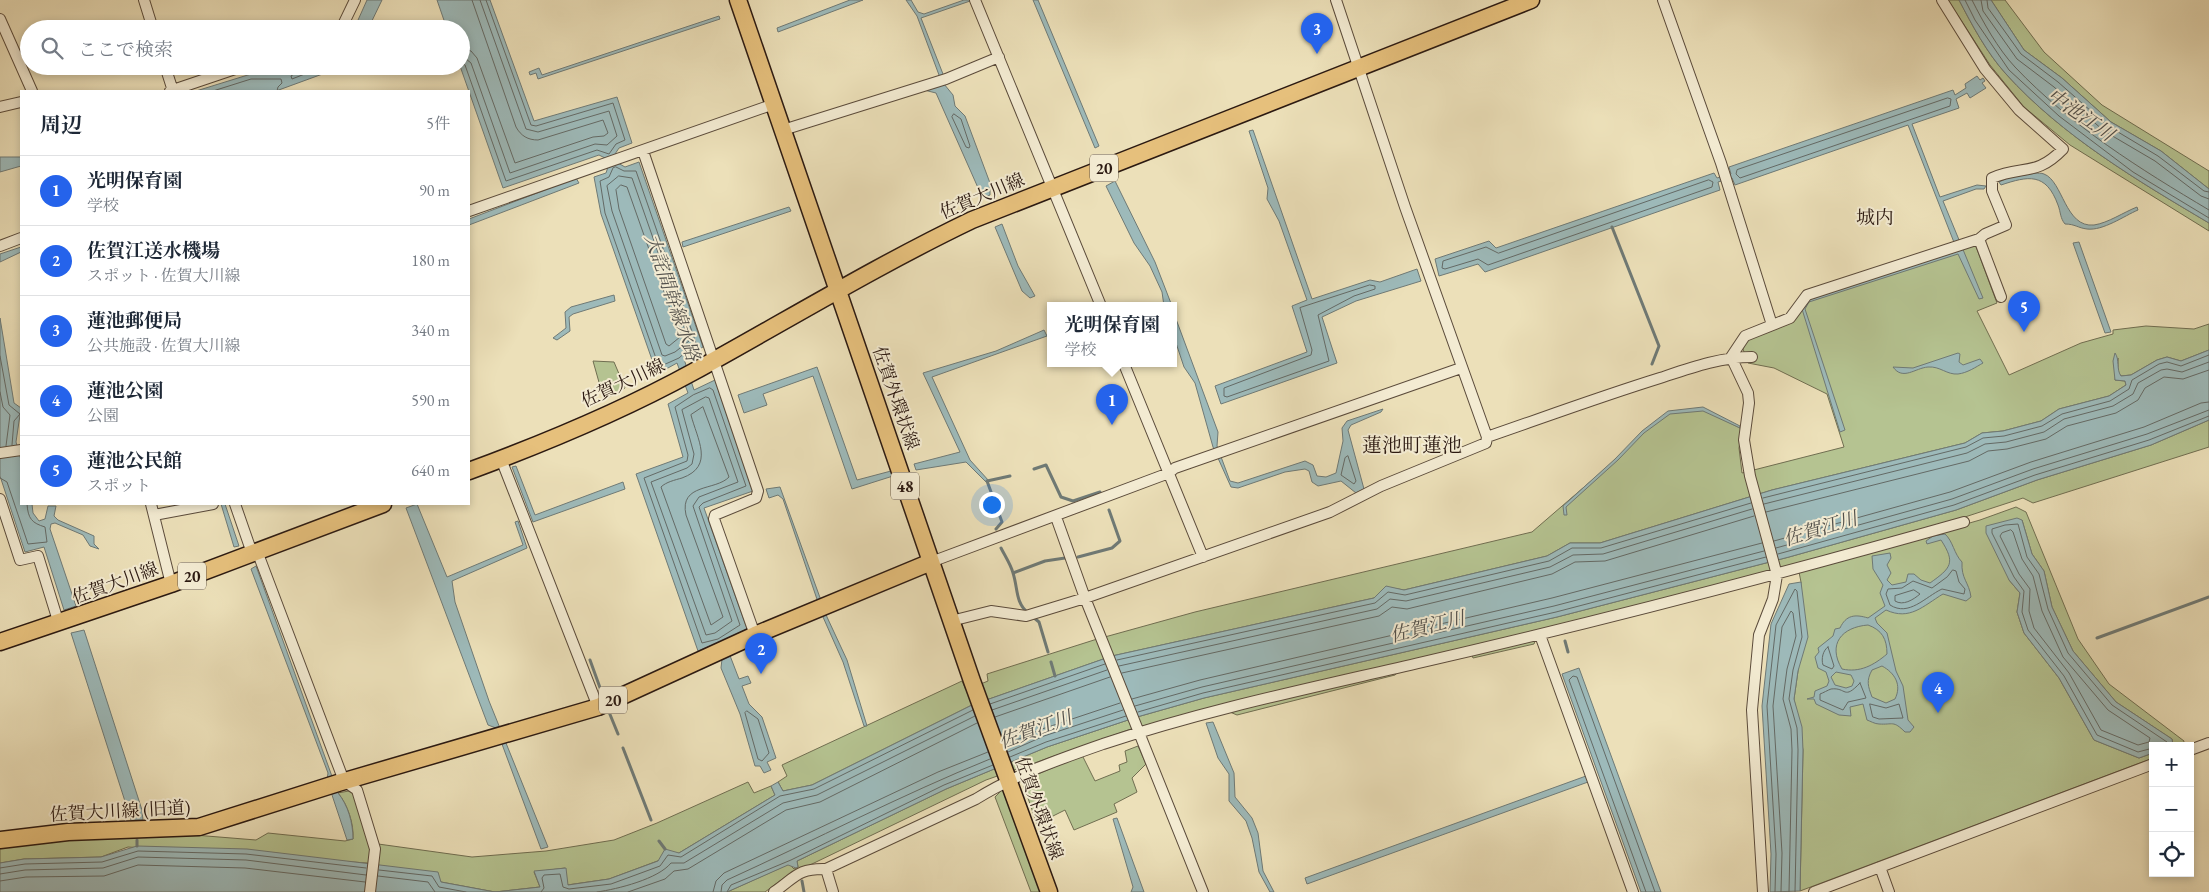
<!DOCTYPE html>
<html lang="ja">
<head>
<meta charset="utf-8">
<style>
	body { margin:0; font-family:"EB Garamond","Noto Serif JP",serif; background:#f2f2f3; color:#1f2937 }
	.controls { position:absolute; right:15px; bottom:15px; display:grid; overflow:hidden; border-radius:0px; box-shadow:0 2px 8px #0003 }
	.controls button { width:45px; height:45px; display:grid; place-items:center; padding:0; border:0; border-bottom:1px solid #e0e1e3; background:#fff; color:#1f2937; font:25px sans-serif }
	.you { position:absolute; left:991px; top:504px; width:18px; height:18px; margin:-12px; border:4px solid #fff; border-radius:50%; background:#1a73e8; box-shadow:0 0 0 8px #1a73e833 }
	.badge { display:grid; place-items:center; width:32px; height:32px; border-radius:50%; background:#2563eb; color:#fff; font-size:16px; font-weight:700 }
	.pin { position:absolute; translate:-50% -41px; filter:drop-shadow(0 1px 2px #0008) }
	.pin::after { content:''; position:absolute; top:26px; width:18px; height:15px; background:inherit; clip-path:polygon(0 0,100% 0,50% 100%) }
	.popup { position:absolute; left:1047px; top:302px; width:130px; height:65px; box-sizing:border-box; display:grid; place-content:center; border-radius:0px; background:#fff; filter:drop-shadow(0 1px 4px #0005); font-size:16px; white-space:nowrap; color:#747a83 }
	.popup b { font-size:19px; color:#1f2937 }
	.popup::after { content:''; position:absolute; left:50%; top:100%; margin-left:-10px; border:10px solid transparent; border-top-color:#fff }
	.list { margin:0; padding:0; list-style:none }
	h2 { display:flex; justify-content:space-between; align-items:center; height:65px; margin:0; padding:0 20px; font-size:21px }
	h2 small { font-size:16px; font-weight:400; color:#747a83 }
	.list li { display:grid; grid-template-columns:32px 1fr auto; gap:15px; align-items:center; box-sizing:border-box; height:70px; padding:0 20px; border-top:1px solid #e0e1e3 }
	.list b { display:block; font-size:19px; white-space:nowrap }
	.list p { margin:0; font-size:16px; white-space:nowrap; color:#747a83 }
	.list em { font-size:16px; font-style:normal; color:#747a83 }
	.icon { flex:none; width:28px; height:28px; fill:none; stroke:currentColor; stroke-width:2; stroke-linecap:round; stroke-linejoin:round }
	.map { position:relative; flex:none; width:2209px; height:892px; overflow:hidden }
	.search { position:absolute; background:#fff; box-shadow:0 2px 8px #0003; left:20px; top:20px; width:450px; height:55px; display:flex; align-items:center; gap:12px; box-sizing:border-box; padding:0 18px; border-radius:28px; color:#747a83; font-size:19px }
	.panel { position:absolute; background:#fff; box-shadow:0 2px 8px #0003; left:20px; top:90px; width:450px; height:415px; border-radius:0px }
	.map>svg:first-child { display:block }
</style>
</head>
<body>
<div class="map">
<svg width="2209" height="892" viewBox="0 0 2209 892">
	<rect width="100%" height="100%" fill="#ece0b9"/>
	<filter id="stains"><feTurbulence type="fractalNoise" baseFrequency=".004" numOctaves="4"/><feColorMatrix values="0 0 0 0 .2 0 0 0 0 .09 0 0 0 0 .02 0 0 0 .5 -.17"/></filter>
	<radialGradient id="worn" r=".72"><stop offset=".6" stop-color="#630" stop-opacity="0"/><stop offset="1" stop-color="#630" stop-opacity=".3"/></radialGradient>
	<!-- green -->
	<path fill="#b5c391" stroke="#706e51" d="M1948 0H1959C1972 25 1987 53 2006 74 2062 136 2138 181 2209 223V231L2070 145 2024 107 1990 65Z
		M1991 0H2005L2044 52 2102 105 2209 171V189L2161 151 2111 122 2062 78 2024 50Z
		M1975 244 1997 303 1977 311 2009 375 2081 343 2113 334V330L2146 326 2194 329 2209 324V350L2181 361 2167 357 2157 360 2131 375 2121 376 2118 372V358L2115 380 2125 381 2126 385 2109 396 2059 409 2041 421 2003 431 1982 433 1965 443 1772 490 1600 543H1570L1547 556 1404 590 1386 587 1374 598 1112 656 972 705 812 785 783 791 778 782 787 776 782 765 962 681 966 690 988 681 987 674 1094 640 1195 612 1532 532 1620 456 1643 431 1668 413 1703 409 1742 429 1739 448 1742 473 1844 447 1827 394 1774 368 1748 363 1743 349 1748 337 1791 321 1807 298Z
		M593 361 614 362 625 388 604 400Z
		M2209 420V447L2033 503 2023 498 1919 532 1538 631 1534 644 1473 658 1469 648 1408 663 1395 675 1237 715 1218 707 1131 729 986 780 785 877 765 892H727L789 864 794 869 798 867 797 861 946 789 1047 747 1137 717 1204 698 1557 617 1789 557 1956 510 2037 480 2151 445Z
		M2016 507 2026 512 2078 639 2109 684 2184 741 2183 746H2171L2173 745 2172 739 2116 702 2073 651 2052 607 2044 571 2032 554 2022 520 2009 580 2020 593 2017 612 2024 633 2059 678 2094 740 2139 758 2153 753V758L1800 891 1803 750 1794 699 1798 671 1801 582 1799 572 1980 520Z
		M1138 746 1146 764 1132 778 1137 792 1114 804 1117 812 1074 830 1065 810 1037 824 1022 781 1082 755 1095 781 1120 771 1119 765 1127 762 1125 751Z
		M748 782 754 793 771 786 775 795 679 853 609 879 567 885 565 868 534 872 540 887 495 892 441 882 367 863 128 847 101 857 24 859 0 863V845L67 837 182 834 256 840 268 833 345 841 353 839C354 824 348 805 338 793L354 790 371 843 472 857 546 851 614 840 657 823Z
		M1004 788 1041 892H1031L995 797Z"/>
	<!-- water -->
	<path fill="#9dbaba" stroke="#6f7a76" fill-rule="evenodd" d="M367 0H382L368 29H354Z
		M437 0H490L534 121 617 97 632 143 619 148 615 154 618 163 625 167 639 162 703 347 684 359 694 390 715 380 753 491 704 508 747 629 724 640 739 679 748 676 751 683 742 686 749 704 762 717 776 758 767 762 771 770 764 773 760 766H755L740 714 721 668 722 659 715 644 698 651 636 474 683 457 668 404 688 393 677 363 657 374 601 214 594 177 606 173 608 167 605 158 599 155 503 188 460 66 461 29H447Z
		M850 0H863L778 32 777 28Z
		M906 0H911L918 12 924 14 964 0H973L921 18 943 74 944 84 953 95 955 106 965 116 990 183V195L985 197 979 190 936 93 924 90 937 86 939 75 917 16Z
		M1033 0H1038L1099 146 1095 148Z
		M1959 0H1991L2024 50 2062 78 2111 122 2161 151 2209 189V223C2138 181 2062 136 2006 74 1987 53 1972 25 1959 0Z
		M719 16 720 19 538 79 536 73 530 75 529 72 539 68 542 75Z
		M299 66H332L328 72 276 91H196L251 74H278Z
		M1977 76 1980 80 1983 78 1985 81 1982 83 1986 88 1970 98 1967 93 1956 99 1959 108 1912 124 1940 197 1977 185 1986 186 1984 189H1976L1943 201 1983 298 1979 299 1958 254 1809 302 1805 309 1845 430 1840 432 1802 309 1808 299 1957 250 1908 125 1735 185 1732 178 1718 182 1720 190 1485 272 1478 264 1439 276 1435 259 1489 241 1496 248 1714 173 1717 178 1731 174 1729 167 1953 90 1955 95 1966 88 1965 84Z
		M1253 130 1312 299 1370 280 1380 282 1417 269 1421 281 1356 301 1322 317 1337 363 1221 404 1215 386 1307 352 1292 306 1307 300 1279 221 1267 199 1268 188 1249 131Z
		M0 157H21V166L0 172Z
		M2022 171 2024 175C2030 174 2039 172 2044 174 2063 181 2065 228 2094 225 2108 223 2124 212 2137 207L2138 210C2124 216 2103 231 2087 229 2078 228 2075 224 2065 224 2060 218 2061 213 2058 205 2046 172 2028 176 2001 185L1999 182Z
		M576 178 579 183 469 225V219Z
		M1115 181 1155 262 1172 306H1164L1162 292 1150 266 1134 243 1106 186Z
		M789 207 791 211 683 247 682 242Z
		M1002 224 1018 266 1035 296 1030 298 1022 291 995 227Z
		M2079 242 2111 332 2105 333 2073 243Z
		M21 247V252L0 262V254Z
		M614 295 615 301 573 314 569 317 570 331 557 340 553 338 566 328 565 312 571 307Z
		M1173 311 1218 432 1217 446 1230 481 1238 483 1305 461 1313 465 1317 476 1326 477 1336 473 1343 441 1342 428 1347 421 1383 409 1381 412 1351 425 1348 430 1364 489 1356 493 1341 481 1318 486 1312 482 1309 471 1305 469 1285 472 1238 488 1231 487 1213 447 1195 383 1184 367 1173 334Z
		M0 318 14 403 21 408 16 442 21 460V504H32L33 513 39 521 45 519 48 506H56L54 516 58 520 94 536V544L99 549 90 546 83 535 55 523 51 524 50 529 76 606 64 610 44 547 25 552 0 476Z
		M1044 330 1047 336 932 377 970 460 989 481 986 482 966 462 916 470 914 464 960 452 923 373 996 351Z
		M2209 350V420L2151 445 2037 480 1956 510 1789 557 1557 617 1204 698 1137 717 1047 747 946 789 797 861 798 867 796 868 788 865 727 892H495L540 887 534 871 566 868 568 885 609 879 658 861 665 849 679 853 775 795 771 786 778 782 783 791 812 785 972 705 1112 656 1374 598 1386 586 1404 590 1547 556 1570 543H1600L1772 490 1965 443 1982 433 2003 431 2041 421 2059 409 2109 396 2126 385 2125 381 2115 380 2113 361 2115 353C2120 360 2116 369 2121 376L2131 375 2157 360 2167 357 2181 361Z
		M1958 353 1960 354 1959 362 1963 365 1980 359 1983 363C1976 367 1967 373 1958 374 1947 375 1940 366 1928 367 1915 368 1903 381 1893 367L1913 368Z
		M817 367 857 480 891 471 893 476 852 489 813 376 763 394 767 405 744 413 738 395Z
		M1703 407 1740 426V428L1703 411 1670 414 1644 433 1618 460 1566 507 1567 515H1564L1563 506 1615 459 1642 431 1668 411Z
		M516 466 535 515 623 482 625 489 533 522 512 467Z
		M780 487 827 617 847 660 867 726H864L843 662 823 617 783 499 778 495 769 498 766 489Z
		M221 504H225L239 546 234 547Z
		M417 504 447 577 523 545 515 522 518 521 527 548 452 581 455 602 489 701 548 847 541 849 496 728 488 725 406 508Z
		M2017 518 2022 520 2032 554 2044 571 2052 607 2073 651 2116 702 2172 739 2173 745 2153 746V753L2139 758 2094 740 2059 678 2024 633 2017 612 2020 593 2009 580 1986 533V526Z
		M1945 534C1953 541 1954 554 1962 562 1961 579 1969 582 1971 597L1966 601 1943 594C1923 606 1910 621 1886 610L1875 618 1877 623 1887 633 1896 671 1903 686 1908 720 1914 727 1910 732H1905C1893 720 1893 725 1879 724 1875 724 1870 721 1867 720L1863 704 1850 707 1851 716 1839 715 1816 704 1814 699H1807L1814 697 1815 691 1827 686 1829 681 1826 672 1818 668 1815 657 1819 652 1818 648 1833 636 1835 629 1840 628C1846 615 1855 614 1868 618L1885 606 1880 593 1883 585 1873 569 1872 556 1890 553 1891 558 1887 565 1891 573 1887 580 1892 585 1906 582 1908 574H1914L1921 580 1930 583C1951 568 1956 563 1941 540L1927 544 1926 541 1933 536ZM1868 625C1882 630 1887 639 1887 654 1874 665 1860 673 1842 669 1827 644 1842 627 1868 625ZM1882 666C1895 673 1902 685 1895 699L1886 703 1872 697C1868 686 1866 681 1872 670ZM1836 672 1851 675 1854 681 1852 686 1846 688 1835 685 1831 677Z
		M256 566 338 793C348 805 353 823 353 839L347 840 327 780 328 773 251 569Z
		M1801 582 1808 637 1798 671 1794 699 1802 727 1803 750 1800 891 1770 892 1771 854 1762 706 1771 624 1789 584Z
		M84 630 142 810 143 820H131L71 633Z
		M1579 668 1661 892H1641L1562 674Z
		M1213 722 1234 773 1235 797 1252 818 1258 833 1263 871 1274 892H1270L1259 872 1252 838 1246 821 1229 801V774L1218 758 1206 723Z
		M1586 776 1588 782 1307 884 1305 878Z
		M1117 818 1144 892H1131L1133 887 1113 819Z
		M137 846 247 849 438 872 441 882 495 892H0V863L24 859 101 857Z"/>
	<g fill="none" stroke-linecap="round" stroke-linejoin="round">
		<!-- shore -->
		<path stroke="#646a66" stroke-width="1" d="M1965 0 1975 20 2009 70 2059 116 2133 172 2209 218
			M1972 0C1983 22 1998 49 2015 67 2071 126 2140 169 2209 210
			M1981 0 1983 11 2017 59 2054 87 2104 131 2155 161 2201 196 2209 199
			M1987 0 1988 8 2021 54 2058 82 2108 126 2158 156 2204 191 2209 192
			M461 48 471 51 477 58 515 163 593 137 604 136 608 133 603 120 538 140C528 140 521 136 516 127L472 0
			M461 55 471 63 510 173 595 144 607 145 617 136 609 111 538 132 526 129 480 0
			M461 62 465 65 506 181 597 150 609 154 616 144 625 140 613 103 536 126 531 125 486 0
			M299 66 297 72 291 76 292 79 325 66
			M213 91 251 79H281L282 83 278 87 277 91
			M1948 98 1951 99 1950 106 1740 178 1736 174 1737 170Z
			M954 114 961 119 970 146 969 148 966 147 952 117Z
			M616 167 624 171H636L696 343 679 358 661 366 658 364 605 213 600 181 609 177 613 168Z
			M619 176 632 178 689 341 675 352 665 356 662 355 612 211 607 186Z
			M1709 180 1713 182 1712 187 1488 265 1478 259 1445 269 1442 268 1443 261 1486 247 1498 253Z
			M621 185 627 187 680 337 669 346 666 344 619 209 616 190Z
			M1370 285 1375 286V289L1354 296 1318 315 1329 361 1227 397 1224 396V388L1311 355 1312 350 1300 308Z
			M0 356 9 405 20 414 14 421 12 445
			M710 388 713 390 746 486 703 503 699 507 740 625 718 639 702 643 644 478 687 461 688 455 675 407 693 395Z
			M0 392 3 407 10 415 6 446
			M706 397 709 398 738 482 699 497 693 506 732 621 715 633 706 635 651 482 687 468 692 464 694 454 682 410Z
			M703 407 729 477C716 491 679 483 686 515L723 617 711 625 661 487C666 482 675 480 682 478 715 466 697 439 691 415Z
			M1348 456 1356 481 1354 484 1341 475 1345 458Z
			M0 478 7 482 28 544 47 542 45 527C32 523 28 519 27 504
			M1763 498 1966 447 1983 438 2004 436 2042 426 2062 414 2110 401 2129 389 2132 380 2159 364 2167 362 2181 366 2209 355
			M1764 504 1967 453 1985 444 2006 442 2044 432 2064 419 2113 406 2133 394 2138 383 2161 370 2167 369 2182 372 2209 362
			M1766 512 1969 461 1988 451 2007 449 2046 439 2067 426 2116 413 2138 400 2145 388 2164 377 2183 379 2209 370
			M2011 530 2013 532 2022 559 2033 576 2042 611 2063 657 2108 710 2150 738 2149 742 2138 745 2101 730 2069 673 2034 628 2029 611 2030 589 2019 574 2000 536 2002 533Z
			M1774 541 1950 492 2031 462 2144 427 2201 403 2209 402
			M1776 548 1952 499 2033 469 2147 434 2209 410
			M1778 554 1954 505 2035 475 2149 440 2209 416
			M1953 570 1956 571 1959 582 1965 589 1964 594 1942 589C1925 597 1909 617 1890 605L1886 594 1888 589 1902 588 1913 581 1932 588 1947 577Z
			M1914 590 1920 594C1913 600 1903 606 1895 601V596Z
			M1828 647 1834 666 1832 669 1823 665C1821 659 1823 650 1828 647Z
			M1117 660 1375 603 1388 592 1405 595 1549 561 1572 548H1601L1751 503
			M1119 666 1377 609 1390 599 1406 601 1550 567 1573 555 1603 554 1752 509
			M1122 673 1379 616 1392 607 1407 609 1552 574 1575 562 1605 561 1754 516
			M1860 683 1866 698 1848 702 1843 710 1820 700V694C1823 693 1828 690 1831 689 1847 687 1843 701 1860 683Z
			M1132 699 1200 680 1552 598 1762 543
			M990 704 1105 664
			M1870 704 1886 708 1899 704 1903 718 1879 719 1873 717Z
			M1135 706 1202 687 1554 606 1764 551
			M992 710 1107 670
			M747 711 758 719 769 753 762 761 758 759 745 713Z
			M1138 712 1203 693 1556 612 1766 557
			M995 717 1110 677
			M1005 745 1042 729 1120 703
			M2153 748 2138 752 2097 735 2064 676 2028 630 2022 612 2024 591 2014 577 1992 533V529L2005 525 2018 524 2027 557 2039 574 2048 609 2068 653 2112 705 2167 742 2168 746
			M1008 752 1044 736 1123 710
			M1010 757 1046 742 1126 716
			M0 868 25 864 102 862 138 851 246 854 366 868
			M379 870 432 876 439 887 466 892
			M0 874 25 870 103 868 138 857 246 860 366 875
			M378 876 428 882 435 892
			M0 881 26 877 104 876 138 865 245 868 365 882
			M541 892 544 888 542 878 544 875 560 874 563 887 569 889 611 884 660 866 668 855 681 857 780 796 814 789 973 710
			M597 892C618 889 658 879 671 863H684L783 803 817 795 975 716
			M628 892 665 879 674 871 688 869 786 810 820 802 977 723
			M713 892 716 881 724 873 938 772 988 752
			M721 892 722 885 727 880C815 840 901 795 990 759
			M727 892 731 885 791 860 944 785 993 765
			M1646 892 1569 680 1573 676 1577 677 1655 892
			M1775 892 1776 854 1767 706 1776 625 1795 589 1797 591 1802 637 1793 670 1789 699 1797 728 1798 750 1795 892
			M1781 892 1782 853 1773 706 1782 627 1791 611 1793 613 1796 636 1787 669 1783 699 1791 729 1792 750 1789 892"/>
		<!-- stream -->
		<path stroke="#6f7a76" stroke-width="3" d="M1612 227 1659 346 1652 364
			M1034 469 1046 465 1061 497 1073 501 1100 492
			M996 529 1002 522 987 481 1010 476
			M1001 548C1005 556 1011 565 1013 573 1018 588 1015 602 1028 613
			M1078 557 1112 548 1120 541 1109 510
			M1013 573 1045 561 1065 558
			M1033 617 1039 622 1048 652
			M2097 638 2209 597
			M1565 641 1568 652
			M590 660 603 696
			M1051 662 1055 676
			M609 712 618 734
			M623 748 651 820
			M137 840V846
			M659 841 665 849
			M802 881 804 892"/>
		<defs>
			<path id="minor" d="M144 0 153 29
				M975 0 1101 306
				M1663 0 1721 163 1772 325
				M1942 0 1985 69 2019 110 2063 149C2036 177 2023 165 1992 178V191L2006 225 1985 234 1979 239
				M0 19 32 91
				M341 29 355 0
				M165 66 173 91
				M170 91 244 66
				M0 107 21 102
				M783 130 946 79 999 57
				M643 151 758 491 756 498 715 515 714 519 755 635
				M469 211 774 104
				M0 246 21 238
				M1731 357 1748 393 1749 403 1744 440 1750 476 1777 575 1773 599 1759 635 1752 710 1763 892
				M1731 357 1745 336 1790 318 1807 295 1979 239 2001 297
				M1124 364 1203 557
				M1487 437C1545 417 1602 396 1660 378 1690 368 1720 357 1752 357
				M0 453 21 450
				M501 459 598 707
				M0 499 20 560 38 556 59 624
				M151 504 171 584
				M235 504 252 553
				M154 515 213 504
				M1056 517 1085 598 1203 892
				M257 551 344 781 357 790 375 849 370 892
				M931 562 1169 473 1175 468 1461 368
				M951 621 991 611 1026 616 1085 598 1330 512 1381 486 1486 443 1487 437 1405 207 1336 0
				M1540 635 1633 892
				M2190 750 2209 743
				M1880 867 1889 892
				M826 869 833 892
				M774 892C795 878 797 868 826 869L976 799C1014 775 1060 759 1103 744 1208 709 1316 687 1423 662 1605 620 1784 573 1964 522
				M1814 892 2153 764"/>
			<path id="primary" d="M738 0 972 681 1049 892
				M469 471C545 443 622 411 693 372 786 321 876 266 972 220L1531 0
				M0 642 171 584 383 504
				M0 840 68 832 199 827 338 783 598 707 755 635 931 562"/>
		</defs>
		<!-- minor casing -->
		<use href="#minor" stroke="#5b4b3b" stroke-width="12"/>
		<!-- primary casing -->
		<use href="#primary" stroke="#2b1911" stroke-width="19"/>
		<!-- minor -->
		<use href="#minor" stroke="#f3ebd2" stroke-width="10"/>
		<!-- primary -->
		<use href="#primary" stroke="#e6c07c" stroke-width="16"/>
	</g>
	<g text-anchor="middle" stroke-width="4" stroke-linejoin="round" paint-order="stroke">
		<!-- shield labels -->
		<g fill="#f3ebd2" stroke="#67584b" stroke-width="1">
			<rect x="1090" y="154.5" width="28" height="27" rx="4"/>
			<rect x="891" y="472.5" width="28" height="27" rx="4"/>
			<rect x="178" y="562.5" width="28" height="27" rx="4"/>
			<rect x="599" y="686.5" width="28" height="27" rx="4"/>
		</g>
		<g font-size="16" font-weight="bold" fill="#2b1911">
			<text x="1104" y="174">20</text>
			<text x="905" y="492">48</text>
			<text x="192" y="582">20</text>
			<text x="613" y="706">20</text>
		</g>
		<!-- street labels -->
		<g font-size="18" fill="#2b1911" stroke="#f3ebd2">
			<text transform="translate(982 196) rotate(-23)" y="6">佐賀大川線</text>
			<text transform="translate(623 383) rotate(-25)" y="6">佐賀大川線</text>
			<text transform="translate(896 398) rotate(71)" y="6">佐賀外環状線</text>
			<text transform="translate(115 583) rotate(-20)" y="6">佐賀大川線</text>
			<text transform="translate(1039 808) rotate(70)" y="6">佐賀外環状線</text>
			<text transform="translate(120 811) rotate(-3)" y="6">佐賀大川線 (旧道)</text>
		</g>
		<!-- water labels -->
		<g font-size="19" font-style="italic" fill="#53514c" stroke="#f3ebd2">
			<text transform="translate(2081 114) rotate(35)" y="7">中池江川</text>
			<text transform="translate(673 297) rotate(71)" y="7">大詫間幹線水路</text>
			<text transform="translate(1820 528) rotate(-17)" y="7">佐賀江川</text>
			<text transform="translate(1427 626) rotate(-14)" y="7">佐賀江川</text>
			<text transform="translate(1035 729) rotate(-20)" y="7">佐賀江川</text>
		</g>
		<!-- neighbourhood labels -->
		<g font-size="19" fill="#2b1911" stroke="#f3ebd2">
			<text x="1875" y="224">城内</text>
		</g>
		<!-- quarter labels -->
		<g font-size="20" fill="#2b1911" stroke="#f3ebd2">
			<text x="1412" y="452">蓮池町蓮池</text>
		</g>
	</g>
	<rect width="100%" height="100%" filter="url(#stains)"/>
	<rect width="100%" height="100%" fill="url(#worn)"/>
</svg>
<div class="controls">
<button>+</button>
<button>−</button>
<button><svg class="icon" aria-label="locate" viewBox="0 0 24 24"><circle cx="12" cy="12" r="6"/><path d="M12 2v4M12 18v4M2 12h4M18 12h4"/></svg></button>
</div>
<div class="you"></div>
<div class="pin badge" style="left:1112px;top:425px">1</div>
<div class="popup"><b>光明保育園</b>学校</div>
<div class="pin badge" style="left:761px;top:674px">2</div>
<div class="pin badge" style="left:1317px;top:54px">3</div>
<div class="pin badge" style="left:1938px;top:713px">4</div>
<div class="pin badge" style="left:2024px;top:332px">5</div>
<div class="search"><svg class="icon" aria-label="search" viewBox="0 0 24 24"><circle cx="10" cy="10" r="6"/><path d="M15 15l6 6"/></svg>ここで検索</div>
<section class="panel">
<h2>周辺<small>5件</small></h2>
<ul class="list">
<li><span class="badge">1</span><div><b>光明保育園</b><p>学校</p></div><em>90 m</em></li>
<li><span class="badge">2</span><div><b>佐賀江送水機場</b><p>スポット · 佐賀大川線</p></div><em>180 m</em></li>
<li><span class="badge">3</span><div><b>蓮池郵便局</b><p>公共施設 · 佐賀大川線</p></div><em>340 m</em></li>
<li><span class="badge">4</span><div><b>蓮池公園</b><p>公園</p></div><em>590 m</em></li>
<li><span class="badge">5</span><div><b>蓮池公民館</b><p>スポット</p></div><em>640 m</em></li>
</ul>
</section>
</div>
</body>
</html>
